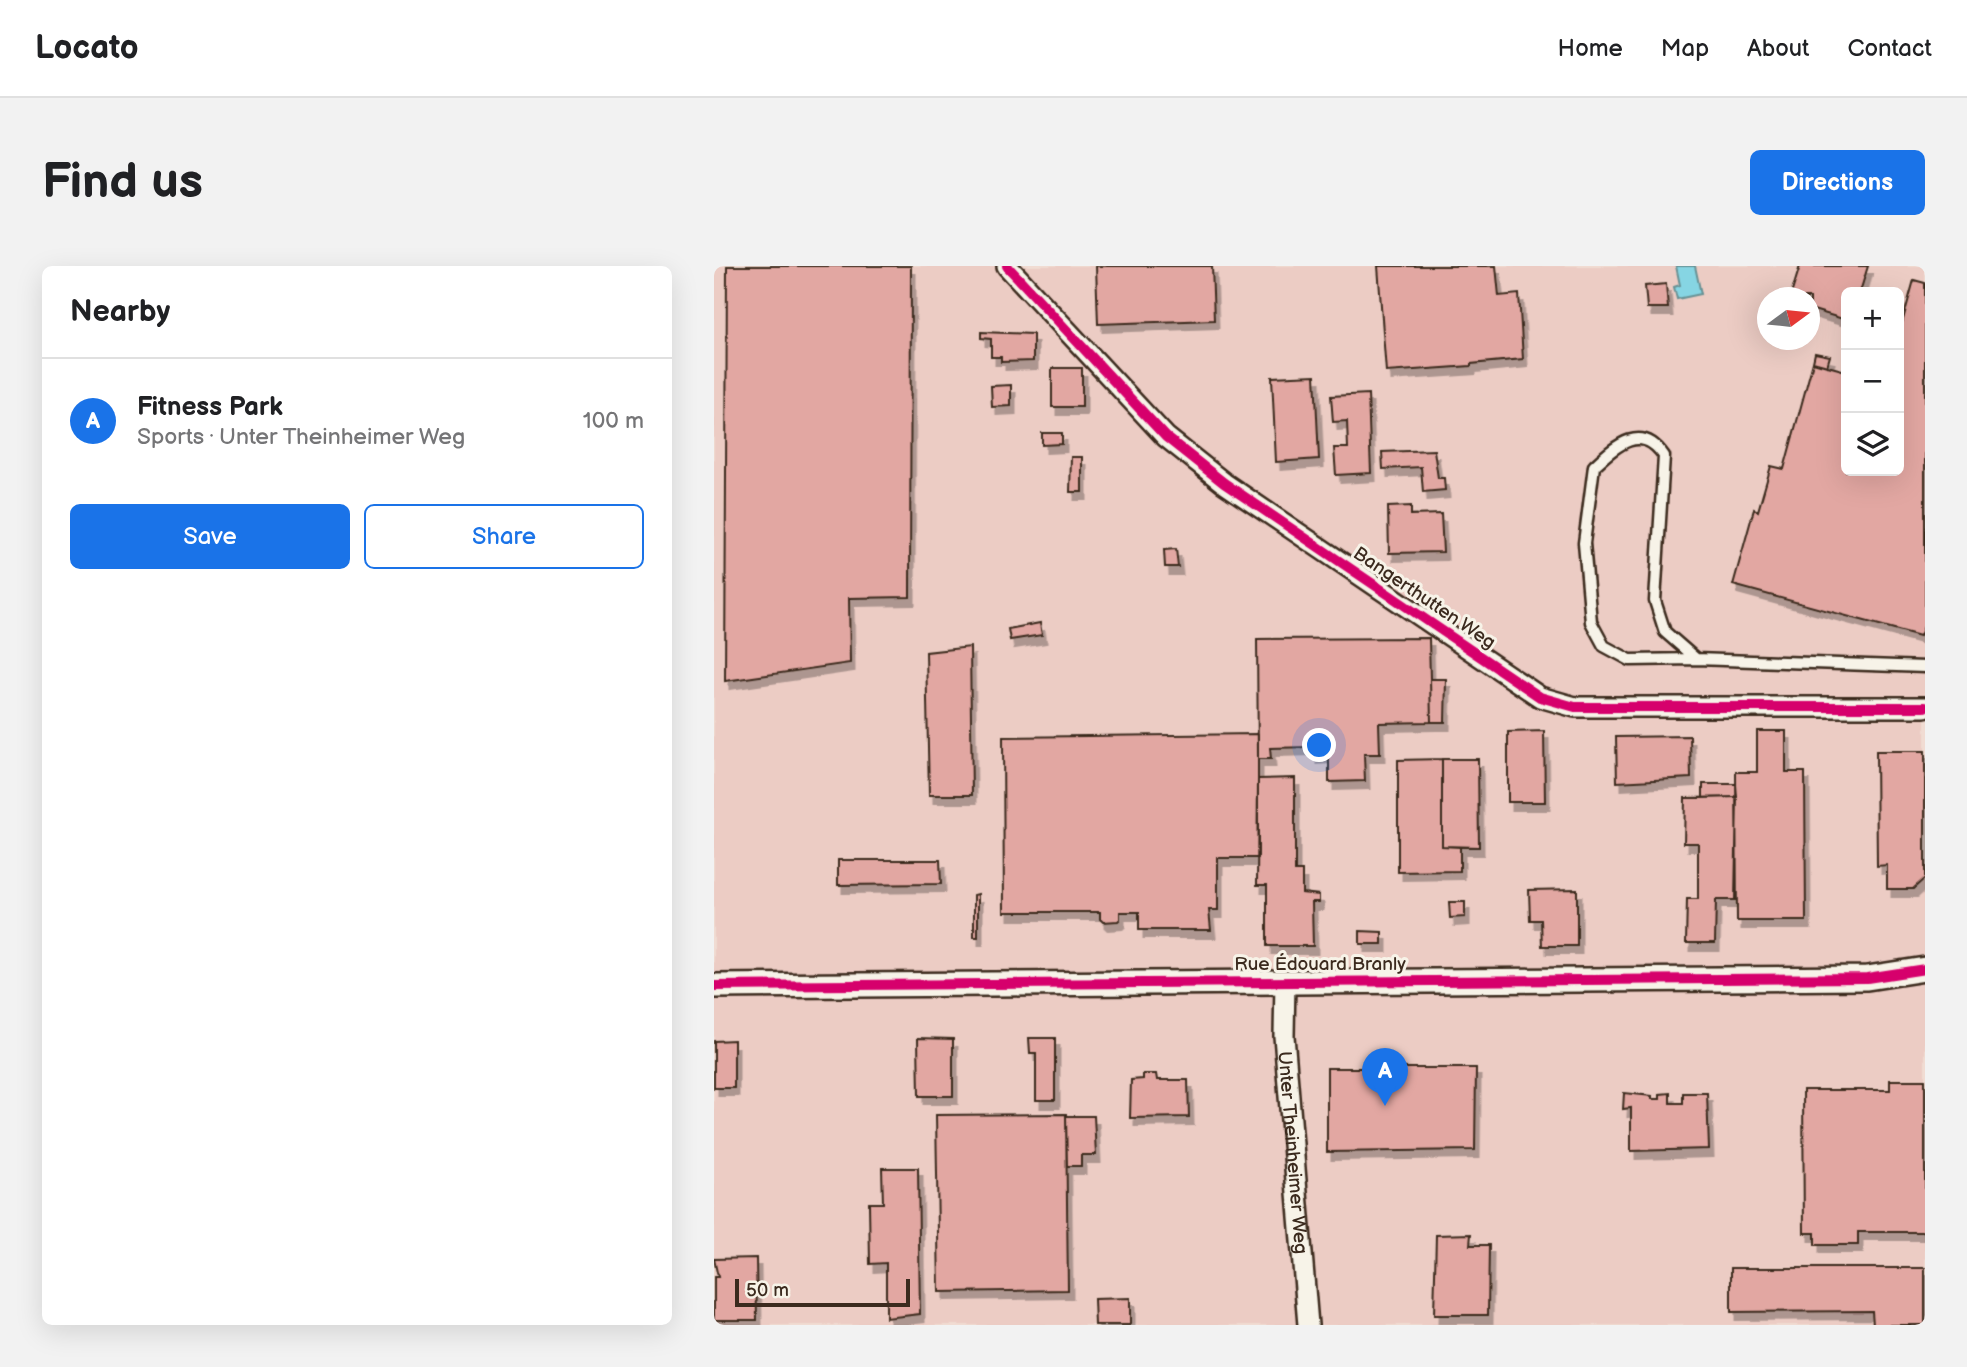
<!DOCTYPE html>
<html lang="en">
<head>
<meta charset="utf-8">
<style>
	body { margin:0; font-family:"Balsamiq Sans",sans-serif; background:#f2f2f2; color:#202124 }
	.controls { position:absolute; right:21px; top:21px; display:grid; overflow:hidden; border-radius:10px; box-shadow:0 7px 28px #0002 }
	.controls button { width:63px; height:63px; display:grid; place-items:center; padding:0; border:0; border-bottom:2px solid #e0e0e0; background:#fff; color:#202124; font:35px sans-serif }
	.compass { position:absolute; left:1043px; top:21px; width:63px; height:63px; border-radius:50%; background:#fff; box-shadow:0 7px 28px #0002; rotate:75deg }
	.scale { position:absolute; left:21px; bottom:18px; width:175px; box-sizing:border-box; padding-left:7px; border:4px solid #3b2a1e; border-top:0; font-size:19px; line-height:24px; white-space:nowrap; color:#3b2a1e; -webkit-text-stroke:5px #f7f3e8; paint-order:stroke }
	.you { position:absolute; left:606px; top:480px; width:24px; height:24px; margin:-18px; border:5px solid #fff; border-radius:50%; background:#1a73e8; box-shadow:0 0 0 10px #1a73e833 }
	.badge { display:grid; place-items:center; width:46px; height:46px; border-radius:50%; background:#1a73e8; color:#fff; font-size:23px; font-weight:700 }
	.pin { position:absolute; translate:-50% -58px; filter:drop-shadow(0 2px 4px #0008) }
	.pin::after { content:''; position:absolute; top:37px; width:24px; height:21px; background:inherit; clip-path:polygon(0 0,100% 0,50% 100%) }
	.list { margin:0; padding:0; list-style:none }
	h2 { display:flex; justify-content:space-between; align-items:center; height:91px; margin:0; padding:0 28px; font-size:30px }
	h2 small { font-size:23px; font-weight:400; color:#757577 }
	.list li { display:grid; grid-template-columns:46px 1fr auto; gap:21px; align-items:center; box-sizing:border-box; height:126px; padding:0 28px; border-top:2px solid #e0e0e0 }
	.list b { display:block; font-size:26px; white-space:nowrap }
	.list p { margin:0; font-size:23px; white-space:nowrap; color:#757577 }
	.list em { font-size:23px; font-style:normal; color:#757577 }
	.actions { display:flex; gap:14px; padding:21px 28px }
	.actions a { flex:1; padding:16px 0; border:2px solid #1a73e8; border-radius:10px; text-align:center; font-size:24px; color:#1a73e8 }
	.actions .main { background:#1a73e8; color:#fff }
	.icon { flex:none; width:38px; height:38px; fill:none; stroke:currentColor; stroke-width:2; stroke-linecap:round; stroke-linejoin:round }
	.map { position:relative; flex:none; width:1211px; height:1059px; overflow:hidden; border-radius:10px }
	header { display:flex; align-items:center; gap:42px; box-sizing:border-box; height:98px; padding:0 35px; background:#fff; border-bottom:2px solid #e0e0e0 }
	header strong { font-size:33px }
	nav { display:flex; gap:38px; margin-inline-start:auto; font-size:24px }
	.intro { display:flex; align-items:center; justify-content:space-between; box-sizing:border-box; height:168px; padding:0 42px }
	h1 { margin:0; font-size:49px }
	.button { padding:18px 32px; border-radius:10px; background:#1a73e8; color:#fff; font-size:24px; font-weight:700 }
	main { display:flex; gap:42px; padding:0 42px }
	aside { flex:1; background:#fff; border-radius:10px; box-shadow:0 7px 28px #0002 }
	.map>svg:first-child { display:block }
</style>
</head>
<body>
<header>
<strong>Locato</strong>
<nav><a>Home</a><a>Map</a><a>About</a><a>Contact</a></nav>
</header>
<div class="intro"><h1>Find us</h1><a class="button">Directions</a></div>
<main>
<aside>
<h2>Nearby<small></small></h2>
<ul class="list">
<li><span class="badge">A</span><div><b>Fitness Park</b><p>Sports · Unter Theinheimer Weg</p></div><em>100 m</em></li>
</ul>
<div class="actions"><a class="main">Save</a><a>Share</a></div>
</aside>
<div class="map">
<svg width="1211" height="1059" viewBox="0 0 1211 1059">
	<defs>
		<filter id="shadow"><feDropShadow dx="4.5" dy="8" stdDeviation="0" flood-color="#0004"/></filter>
	</defs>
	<rect width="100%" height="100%" fill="#f1dcd3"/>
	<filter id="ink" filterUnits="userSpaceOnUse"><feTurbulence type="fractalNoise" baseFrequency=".0143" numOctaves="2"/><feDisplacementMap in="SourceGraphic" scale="14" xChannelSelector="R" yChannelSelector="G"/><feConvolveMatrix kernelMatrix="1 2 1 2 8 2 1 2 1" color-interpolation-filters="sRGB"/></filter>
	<g filter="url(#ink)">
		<!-- built -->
		<path fill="#ecccc4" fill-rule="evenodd" d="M0 0H1211V1059H0ZM1132 26H1185V205H1132ZM1054 32H1096V74H1054Z"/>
		<!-- water -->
		<path fill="#86d5e3" stroke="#689194" stroke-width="2" d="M962 0H981L987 28 963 33 960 21 966 19Z"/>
		<!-- building -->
		<path fill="#e2a7a2" stroke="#3b2a1e" stroke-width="2" filter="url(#shadow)" d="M13 0H197L196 331 135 332 136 397 11 415Z
			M382 0H498L500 54 384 58Z
			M664 0H782L785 30 805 28 809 93 757 98V100L672 106Z
			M1086 0H1154L1146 26H1132V54L1096 43V32H1076Z
			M1200 14 1211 17V358L1206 370 1019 319 1040 243 1044 245 1057 200 1070 203 1099 96 1132 105V205H1185V68Z
			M952 18 954 42H933L931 20Z
			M267 66 319 68V95L287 96V91H277V73L267 72Z
			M1101 87 1116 90 1113 100 1099 96Z
			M338 102H368V141H338Z
			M601 109 605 193 562 196 558 111Z
			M297 119V140L278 141 277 120Z
			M654 128 657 207 622 209 620 182H634L633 155 619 156 617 130Z
			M328 167H348V178L328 179Z
			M720 184 724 212H730L731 224 709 226 707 201 669 203 668 186Z
			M357 191H368V226H356Z
			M697 240V249L727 248 729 286 675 287 674 241Z
			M462 283 464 301H451L450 284Z
			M326 357 328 369 296 374 294 363Z
			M715 372 717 456 665 457 666 488H650L651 515 615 516V489L598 490V481L556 482 557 493H544L543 373Z
			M256 381 258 529H215L212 386Z
			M716 413H732L731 456H717Z
			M830 465 831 536H794V466Z
			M1043 465H1072V506H1091L1092 655H1023L1022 506H1043Z
			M544 468V592H504V644H495L497 664H425V646H406V653L404 655 389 656 386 653V646H290L289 471Z
			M976 470 977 512 903 516 902 471Z
			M1162 485H1211V612L1199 623H1173V599L1163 600Z
			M728 493H764L765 581 728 580Z
			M728 493V580L746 581V605L684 606V494Z
			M581 512V605H588V627L605 629V636H598L599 680H553V619H543L544 513Z
			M989 518H1022L1023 531 989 532Z
			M1023 531 1021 634H1002L1001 677H972L973 633H984V577H970L971 532Z
			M124 594H226L227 618 124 619Z
			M863 623V680H828L827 654H816L815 624Z
			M264 628V671H260V629Z
			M735 636H751V651L736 652Z
			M646 665 668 666V678H646Z
			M204 772 239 773V830H205Z
			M315 772H341V834H322V787H316Z
			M20 774V822H0V775Z
			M613 802H762L761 884 613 886Z
			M429 808H442L443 814H474L475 851 416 852 417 814 429 813Z
			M1176 814H1211V966H1144V979H1101V967H1090L1089 824H1176Z
			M910 827 938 830V833H946V828L956 827V837H969V827H993L995 883 917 885V842L909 843Z
			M352 848 354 1024 225 1026 222 849Z
			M352 850H380L382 889H367V900H353Z
			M168 902H204L206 1048 172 1052V997L156 998 155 937H169Z
			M757 968 756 979H775L774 1049H720L722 969Z
			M42 992 43 1054H0V1011H4L0 993Z
			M1017 1002H1211V1059H1159L1158 1045 1017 1046Z
			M416 1032V1059H381L380 1033Z"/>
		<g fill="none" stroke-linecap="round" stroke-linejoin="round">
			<defs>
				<path id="service" d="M982 393 951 366 941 335 950 190C927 156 902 180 880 200L870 277 877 356 890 380 916 394 982 393 1211 401"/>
				<g id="minor">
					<path d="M293 0 452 171 510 217 826 431 861 441H1211"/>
					<path id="s1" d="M571 715 570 770 594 1059"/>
				</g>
				<path id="tertiary" d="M0 720 1153 712 1211 703"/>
			</defs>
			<!-- service casing -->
			<use href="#service" stroke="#3b2a1e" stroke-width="15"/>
			<!-- minor casing -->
			<use href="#minor" stroke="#3b2a1e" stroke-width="24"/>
			<!-- tertiary casing -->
			<use href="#tertiary" stroke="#3b2a1e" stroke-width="28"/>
			<!-- service -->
			<use href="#service" stroke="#f7f3e8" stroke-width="10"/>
			<!-- minor -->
			<use href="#minor" stroke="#f7f3e8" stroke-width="19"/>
			<!-- tertiary -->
			<use href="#tertiary" stroke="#f7f3e8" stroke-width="23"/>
			<defs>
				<path id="cycleway" d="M293 0 452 171 510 217 826 431 861 441H1211
					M0 720 1153 712 1211 703"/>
			</defs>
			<!-- cycleway casing -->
			<use href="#cycleway" stroke="#f7f3e8" stroke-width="15"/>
			<!-- cycleway -->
			<use href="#cycleway" stroke="#d6006c" stroke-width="10"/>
		</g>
	</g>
	<g text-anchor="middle" stroke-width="6" stroke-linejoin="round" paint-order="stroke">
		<!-- street labels -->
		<g font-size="19" fill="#3b2a1e" stroke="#f7f3e8">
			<text transform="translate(711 331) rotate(34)" y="7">Bangerthutten Weg</text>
			<text x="606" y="704">Rue Édouard Branly</text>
			<text dy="7" stroke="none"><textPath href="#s1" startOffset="172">Unter Theinheimer Weg</textPath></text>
		</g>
	</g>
</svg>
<div class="controls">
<button>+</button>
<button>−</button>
<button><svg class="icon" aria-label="layers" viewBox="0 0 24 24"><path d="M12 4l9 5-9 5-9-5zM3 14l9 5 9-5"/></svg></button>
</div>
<svg class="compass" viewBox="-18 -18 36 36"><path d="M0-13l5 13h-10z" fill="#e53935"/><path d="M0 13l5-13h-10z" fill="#757577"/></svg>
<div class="scale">50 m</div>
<div class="you"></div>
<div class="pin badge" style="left:671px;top:840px">A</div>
</div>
</main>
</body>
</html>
